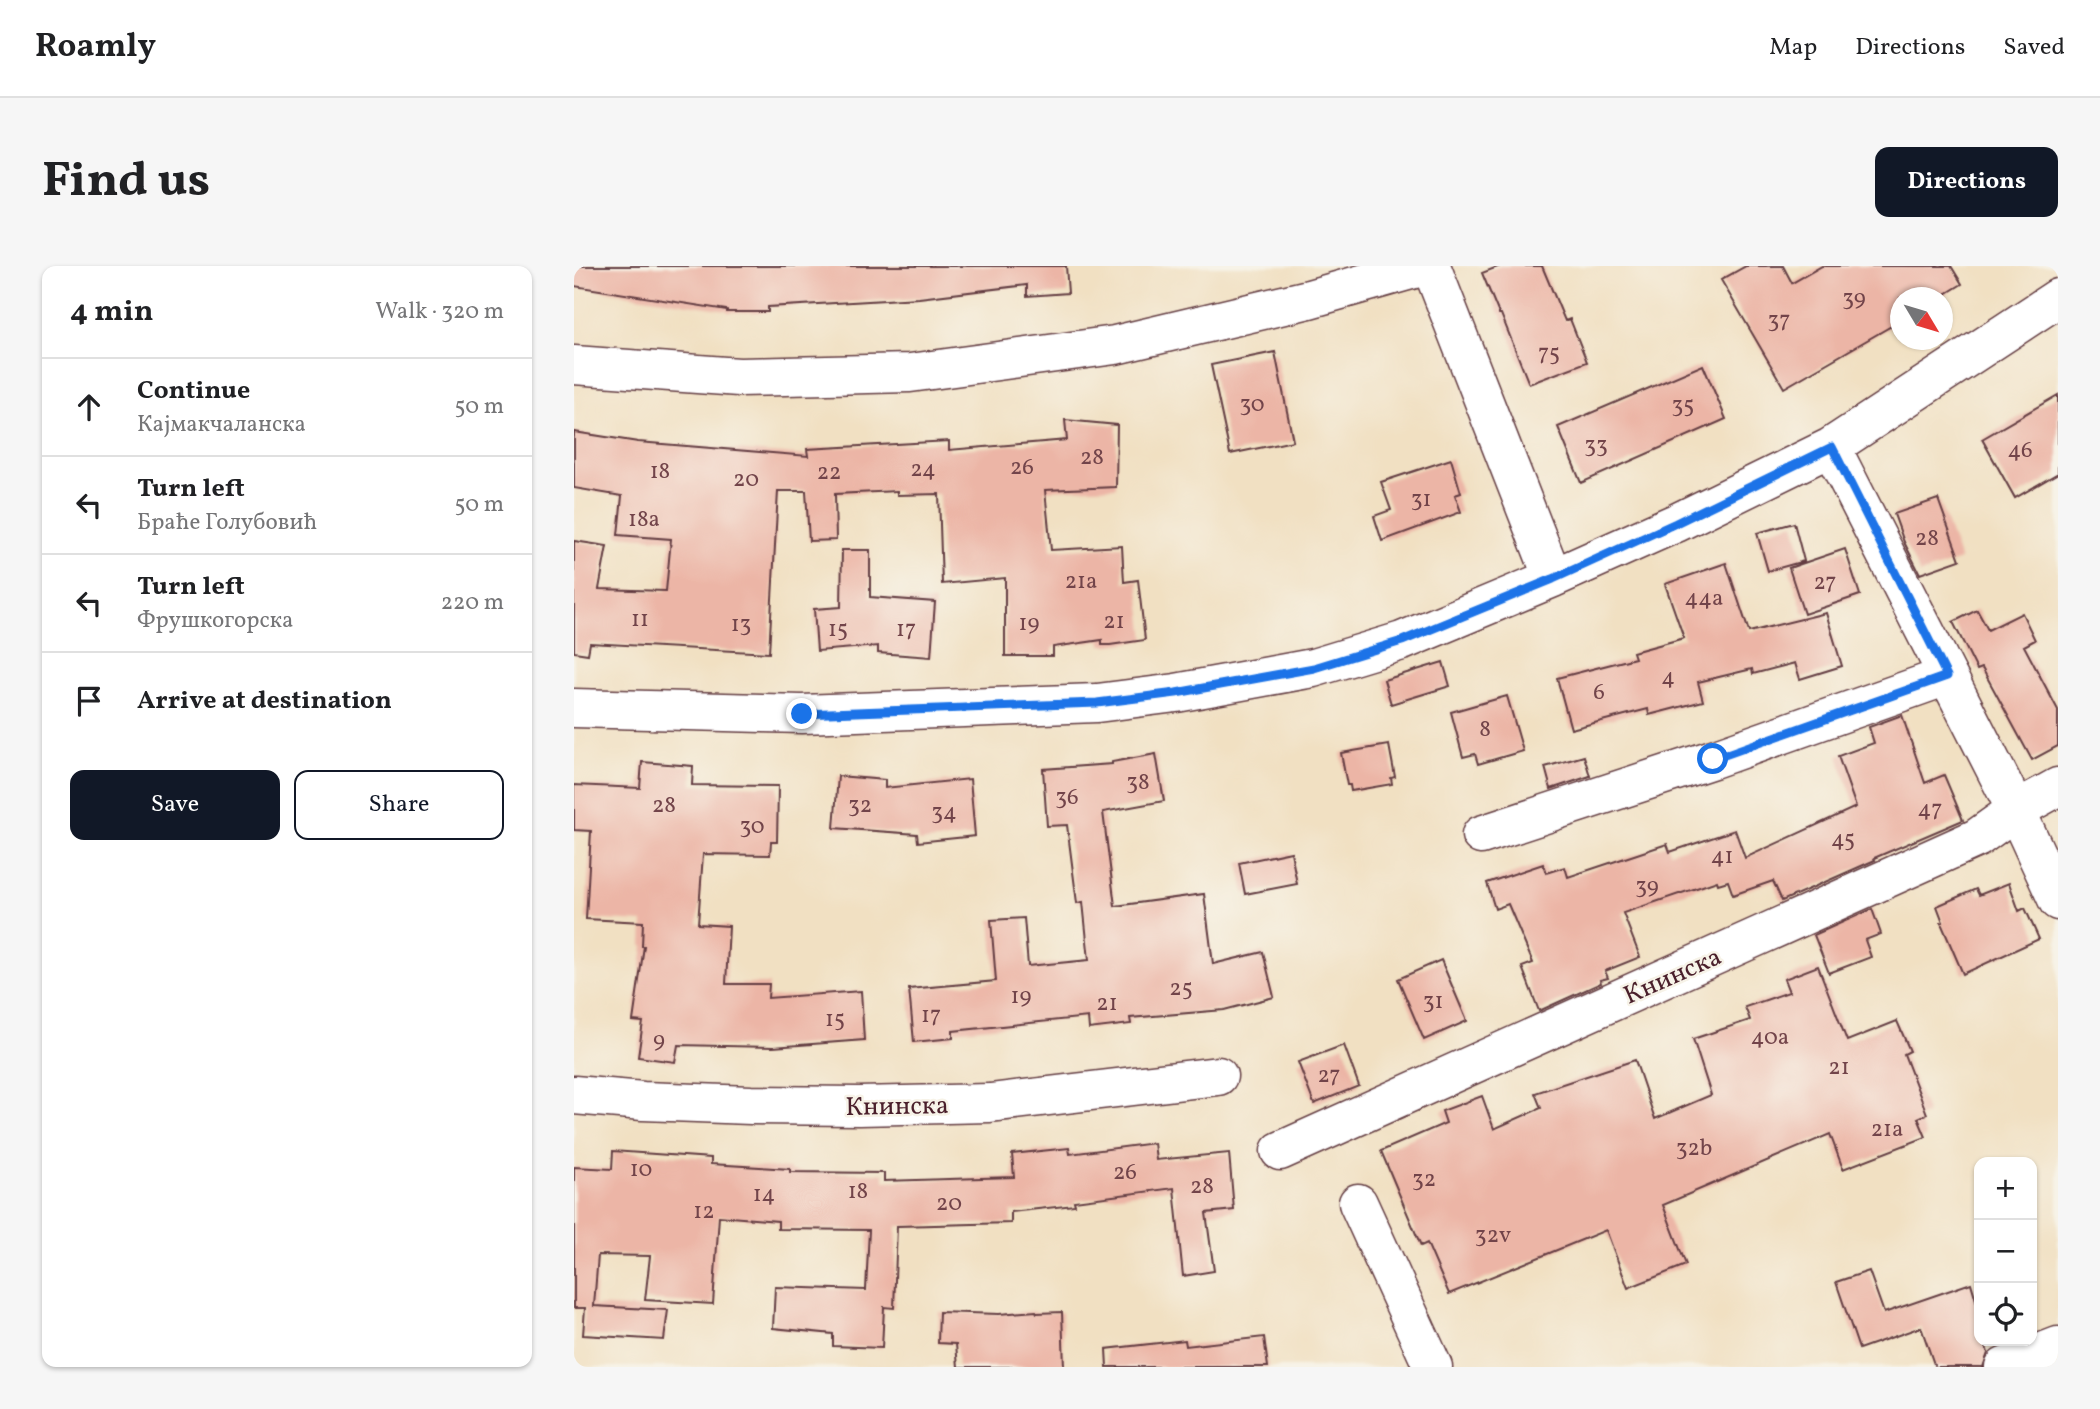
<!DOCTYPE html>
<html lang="en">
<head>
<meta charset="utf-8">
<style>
	body { margin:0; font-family:Vollkorn,serif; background:#f6f6f6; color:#202124 }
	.controls { position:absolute; right:21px; bottom:21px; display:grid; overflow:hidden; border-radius:14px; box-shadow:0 2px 5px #0004 }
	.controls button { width:63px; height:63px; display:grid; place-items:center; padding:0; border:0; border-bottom:2px solid #e0e0e0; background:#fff; color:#202124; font:35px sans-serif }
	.compass { position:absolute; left:1316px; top:21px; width:63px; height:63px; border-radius:50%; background:#fff; box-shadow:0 2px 5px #0004; rotate:128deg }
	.stop { position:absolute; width:21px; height:21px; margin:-16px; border:5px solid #1a73e8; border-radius:50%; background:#fff }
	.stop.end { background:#1a73e8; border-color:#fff; box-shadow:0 2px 7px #0008 }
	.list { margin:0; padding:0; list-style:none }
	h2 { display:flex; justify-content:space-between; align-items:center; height:91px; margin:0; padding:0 28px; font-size:30px }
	h2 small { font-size:23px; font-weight:400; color:#757577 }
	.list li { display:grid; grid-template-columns:46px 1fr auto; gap:21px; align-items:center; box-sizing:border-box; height:98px; padding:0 28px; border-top:2px solid #e0e0e0 }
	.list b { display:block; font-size:26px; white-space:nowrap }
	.list p { margin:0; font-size:23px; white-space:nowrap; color:#757577 }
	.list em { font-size:23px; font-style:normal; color:#757577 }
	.actions { display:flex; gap:14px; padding:21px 28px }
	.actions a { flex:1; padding:16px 0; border:2px solid #111827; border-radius:14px; text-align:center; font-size:24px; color:#111827 }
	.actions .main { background:#111827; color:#fff }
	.icon { flex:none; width:38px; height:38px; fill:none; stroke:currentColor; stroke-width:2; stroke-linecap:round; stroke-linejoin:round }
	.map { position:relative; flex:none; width:1484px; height:1101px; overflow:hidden; border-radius:14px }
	header { display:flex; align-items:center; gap:42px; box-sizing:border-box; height:98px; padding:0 35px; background:#fff; border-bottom:2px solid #e0e0e0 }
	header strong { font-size:33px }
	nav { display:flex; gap:38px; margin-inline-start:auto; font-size:24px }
	.intro { display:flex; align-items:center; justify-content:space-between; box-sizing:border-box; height:168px; padding:0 42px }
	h1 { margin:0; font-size:49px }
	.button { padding:18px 32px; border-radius:14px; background:#111827; color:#fff; font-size:24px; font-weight:700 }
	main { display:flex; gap:42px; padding:0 42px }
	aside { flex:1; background:#fff; border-radius:14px; box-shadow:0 2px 5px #0004 }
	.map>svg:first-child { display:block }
</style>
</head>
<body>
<header>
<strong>Roamly</strong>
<nav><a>Map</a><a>Directions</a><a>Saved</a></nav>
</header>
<div class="intro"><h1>Find us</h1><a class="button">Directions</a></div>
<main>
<aside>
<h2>4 min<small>Walk · 320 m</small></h2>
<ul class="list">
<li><svg class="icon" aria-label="ahead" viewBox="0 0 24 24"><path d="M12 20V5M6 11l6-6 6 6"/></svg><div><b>Continue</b><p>Кајмакчаланска</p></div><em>50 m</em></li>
<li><svg class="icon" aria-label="left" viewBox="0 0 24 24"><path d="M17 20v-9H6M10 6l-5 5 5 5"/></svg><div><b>Turn left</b><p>Браће Голубовић</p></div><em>50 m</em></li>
<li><svg class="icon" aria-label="left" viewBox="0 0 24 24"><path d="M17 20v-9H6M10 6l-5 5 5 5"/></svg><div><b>Turn left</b><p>Фрушкогорска</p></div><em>220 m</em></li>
<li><svg class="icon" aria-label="arrive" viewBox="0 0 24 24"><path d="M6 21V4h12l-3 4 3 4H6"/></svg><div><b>Arrive at destination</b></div></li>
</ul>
<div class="actions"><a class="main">Save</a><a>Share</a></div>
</aside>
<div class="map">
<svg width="1484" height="1101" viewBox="0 0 1484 1101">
	<rect width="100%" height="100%" fill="#f7f3e8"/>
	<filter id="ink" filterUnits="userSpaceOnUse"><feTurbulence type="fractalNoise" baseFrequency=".0143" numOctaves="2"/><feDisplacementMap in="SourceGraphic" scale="14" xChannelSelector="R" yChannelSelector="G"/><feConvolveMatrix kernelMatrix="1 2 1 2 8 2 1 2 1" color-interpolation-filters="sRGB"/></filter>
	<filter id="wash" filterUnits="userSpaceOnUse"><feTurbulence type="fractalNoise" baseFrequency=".00686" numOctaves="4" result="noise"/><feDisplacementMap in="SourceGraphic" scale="28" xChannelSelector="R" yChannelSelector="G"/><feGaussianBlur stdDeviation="1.57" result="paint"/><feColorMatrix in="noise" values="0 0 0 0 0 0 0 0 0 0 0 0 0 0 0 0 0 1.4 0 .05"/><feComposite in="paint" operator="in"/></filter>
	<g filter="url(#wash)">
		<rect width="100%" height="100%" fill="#f1e0c2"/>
		<g id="blocks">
			<!-- building -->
			<path fill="#ecb5a6" d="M0 0H492L494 27 453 30V19L345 32 194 41V46H153V44L0 20Z
				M926 0H968L991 55 996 53 1013 96 955 118 927 48H925L908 7Z
				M1172 0H1209L1218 17 1248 0H1377L1388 18 1365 32H1326V55L1210 122 1147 14Z
				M701 86 719 175 656 188 637 99Z
				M1129 99 1152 153 1007 217 984 161Z
				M1484 129V207L1441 232 1408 173Z
				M491 154 543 159 542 221 471 224 477 284 548 280 550 316 564 314 571 374 536 379H528V374L479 381V390H431V312L368 318 365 228 323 229V225L261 228 262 274 235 275 232 225H204L195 387 16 377 14 388 0 386V275L33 280 25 323 92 325 97 273 44 269 48 230 0 222V166L64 176 234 190 233 183 375 175V184L493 174Z
				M877 193 887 227 881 229 887 246 808 275 800 250 817 244 807 216Z
				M1364 233 1386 294 1346 308 1330 276 1320 248Z
				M1220 257 1230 295 1194 305 1183 267Z
				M1271 283 1286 329 1230 348 1215 302Z
				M268 284H296V331L361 336 357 391 304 387V380L243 385 240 343 267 341Z
				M1152 297 1175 366 1252 347 1268 400 1226 413 1221 397 1179 408 1178 403 1124 416 1129 435 1075 449 1074 443 997 463 983 412 1061 392 1059 386 1110 372 1091 318Z
				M1403 344 1414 364 1448 347 1461 374 1450 380 1484 444V480L1458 494 1408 402 1403 404 1379 356Z
				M869 396 876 420 817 438 810 414Z
				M933 430 949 485 904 498 901 488 889 491 877 446Z
				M1328 449 1351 517 1370 509 1389 554 1300 592 1301 594 1208 635 1199 615 1159 629 1154 615 1144 618 1143 615 1049 647 1066 691 1031 705 1034 712 1026 714 1027 717 965 745 948 701 959 697 934 638 921 643 913 617 969 598 972 607 991 601 994 611 1093 578 1096 586 1161 564 1171 592 1282 541 1264 490 1300 477 1295 461Z
				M815 479 821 511 817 512 818 518 777 525 776 519H773L767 487Z
				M582 488 590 535 529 546 541 640 630 628 639 698 689 686 700 731 650 744 556 752 557 758 515 763 514 751 379 765V772L340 776 335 723 422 715 417 654 450 652 454 700 515 694 509 636 503 637 493 559 473 560 469 503 538 498V496Z
				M1010 490 1016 510 977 523 971 501Z
				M68 496 119 500 118 519 204 520 203 576H197L196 589 129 588 124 658 155 660 152 718H195L194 732 287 725 290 774 199 781 104 779 101 796 64 791 69 756 59 755 70 680H68L69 656 12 653 17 565 0 564V519L66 522Z
				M264 510 311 514V522L396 513 401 570 344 576 343 568 260 562Z
				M717 586 723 618 671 628 665 597Z
				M1435 617 1445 645 1451 642 1465 673 1389 708 1367 657 1369 656 1363 640 1402 623 1405 629Z
				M1298 643 1307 668 1291 674 1297 691 1255 707 1240 669Z
				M867 694 893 755 850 774 824 713Z
				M1244 700 1273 775 1323 755 1336 785 1330 788 1353 848 1344 852 1352 871 1269 903 1256 868 1089 939 1112 999 1054 1022 1032 964 875 1028 853 977 847 980 807 885 872 857 868 845 908 830 920 863 967 842 961 827 1061 794 1081 853 1137 829 1119 773 1176 754 1171 741 1215 726 1210 713Z
				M770 779 785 820 740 838 724 796Z
				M580 877 582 894 655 887 660 944 632 947 640 1005 609 1010 600 922 500 935 501 939 437 946V957L323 960 320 1042 310 1041 308 1082 259 1080V1068L199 1062 201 1021 292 1024 295 964 204 963V955L145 950 139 1038 71 1034 76 990 24 989 20 1040 94 1044 90 1074 9 1069 11 1042H0V901L38 903 39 885 137 892V898L216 903V906L310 907V915L440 911 438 888 495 882 496 888Z
				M1295 1005 1310 1047 1397 1017 1405 1044V1075H1410L1414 1087 1409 1101H1361L1347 1061 1285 1083 1262 1016Z
				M462 1045 463 1047 488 1046 490 1101H384L382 1078 364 1077 365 1046 425 1048Z
				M690 1071 694 1101H533L532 1083 611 1074 612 1080Z"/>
		</g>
	</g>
	<g filter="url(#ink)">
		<use href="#blocks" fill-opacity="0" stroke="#633c42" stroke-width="2"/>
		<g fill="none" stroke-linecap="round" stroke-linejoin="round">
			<defs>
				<path id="minor" d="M857 0 979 312
					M0 99 165 111 336 107 541 79 735 33 851 0
					M1257 181 1442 544 1484 635
					M0 442 228 448 523 437 602 427 739 402 828 375 979 312 1102 257 1257 181 1484 32
					M907 569 1139 493 1373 410
					M0 829 69 835 177 839 285 840 416 837 644 810
					M706 885 1403 572 1442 544 1484 521
					M784 937 859 1101
					M1430 1101 1484 1080"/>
			</defs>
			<!-- minor casing -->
			<use href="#minor" stroke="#633c42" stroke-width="41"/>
			<!-- minor -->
			<use href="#minor" stroke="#fff" stroke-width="38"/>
		</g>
	</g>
	<g fill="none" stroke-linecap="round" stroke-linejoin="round" filter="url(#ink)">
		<!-- route -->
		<path stroke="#1a73e8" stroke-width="9" d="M228 448 523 437 602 427 740 402 828 375 979 313 1102 257 1258 181 1373 410 1139 493"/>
	</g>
	<g text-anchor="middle" stroke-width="5" stroke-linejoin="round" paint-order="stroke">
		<!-- number labels -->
		<g font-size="23" fill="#72444a">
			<text x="1280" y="39">39</text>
			<text x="1205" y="61">37</text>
			<text x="975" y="94">75</text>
			<text x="678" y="145">30</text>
			<text x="1109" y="146">35</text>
			<text x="1022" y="186">33</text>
			<text x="1446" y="191">46</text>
			<text x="518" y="198">28</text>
			<text x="448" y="208">26</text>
			<text x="349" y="210">24</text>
			<text x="86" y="212">18</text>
			<text x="255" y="213">22</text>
			<text x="172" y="220">20</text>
			<text x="847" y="240">31</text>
			<text x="70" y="260">18a</text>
			<text x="1353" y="279">28</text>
			<text x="507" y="322">21a</text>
			<text x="1251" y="323">27</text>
			<text x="1130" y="339">44a</text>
			<text x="66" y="360">11</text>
			<text x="540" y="362">21</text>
			<text x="455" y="364">19</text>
			<text x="167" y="365">13</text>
			<text x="264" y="370">15</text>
			<text x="332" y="370">17</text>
			<text x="1094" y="418">4</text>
			<text x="1025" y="433">6</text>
			<text x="911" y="470">8</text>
			<text x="564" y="523">38</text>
			<text x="493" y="538">36</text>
			<text x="90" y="546">28</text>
			<text x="286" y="546">32</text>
			<text x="1356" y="550">47</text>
			<text x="370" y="553">34</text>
			<text x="178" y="567">30</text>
			<text x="1269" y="580">45</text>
			<text x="1148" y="597">41</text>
			<text x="1073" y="627">39</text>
			<text x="607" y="729">25</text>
			<text x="447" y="737">19</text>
			<text x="859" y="742">31</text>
			<text x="533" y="744">21</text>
			<text x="357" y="756">17</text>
			<text x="261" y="760">15</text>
			<text x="1196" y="778">40a</text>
			<text x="85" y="781">9</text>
			<text x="1265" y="808">21</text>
			<text x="755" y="816">27</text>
			<text x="1313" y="870">21a</text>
			<text x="1120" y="889">32b</text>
			<text x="67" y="910">10</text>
			<text x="551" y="913">26</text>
			<text x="850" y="920">32</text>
			<text x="628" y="927">28</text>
			<text x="284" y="932">18</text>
			<text x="190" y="935">14</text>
			<text x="375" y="944">20</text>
			<text x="130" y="952">12</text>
			<text x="919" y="976">32v</text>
		</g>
		<!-- street labels -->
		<g font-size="26" fill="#4a1f2b" stroke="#f7f3e8">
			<text transform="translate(1098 709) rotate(-24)" y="9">Книнска</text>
			<text transform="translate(323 839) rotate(-1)" y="9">Книнска</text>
		</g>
	</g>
</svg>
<div class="controls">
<button>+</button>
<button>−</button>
<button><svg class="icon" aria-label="locate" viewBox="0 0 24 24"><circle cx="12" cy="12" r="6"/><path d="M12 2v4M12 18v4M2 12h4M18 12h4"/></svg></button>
</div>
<svg class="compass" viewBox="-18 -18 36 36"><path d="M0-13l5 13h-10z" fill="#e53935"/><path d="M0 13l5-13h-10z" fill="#757577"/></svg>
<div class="stop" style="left:1139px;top:493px"></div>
<div class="stop end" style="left:228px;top:448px"></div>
</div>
</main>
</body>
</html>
